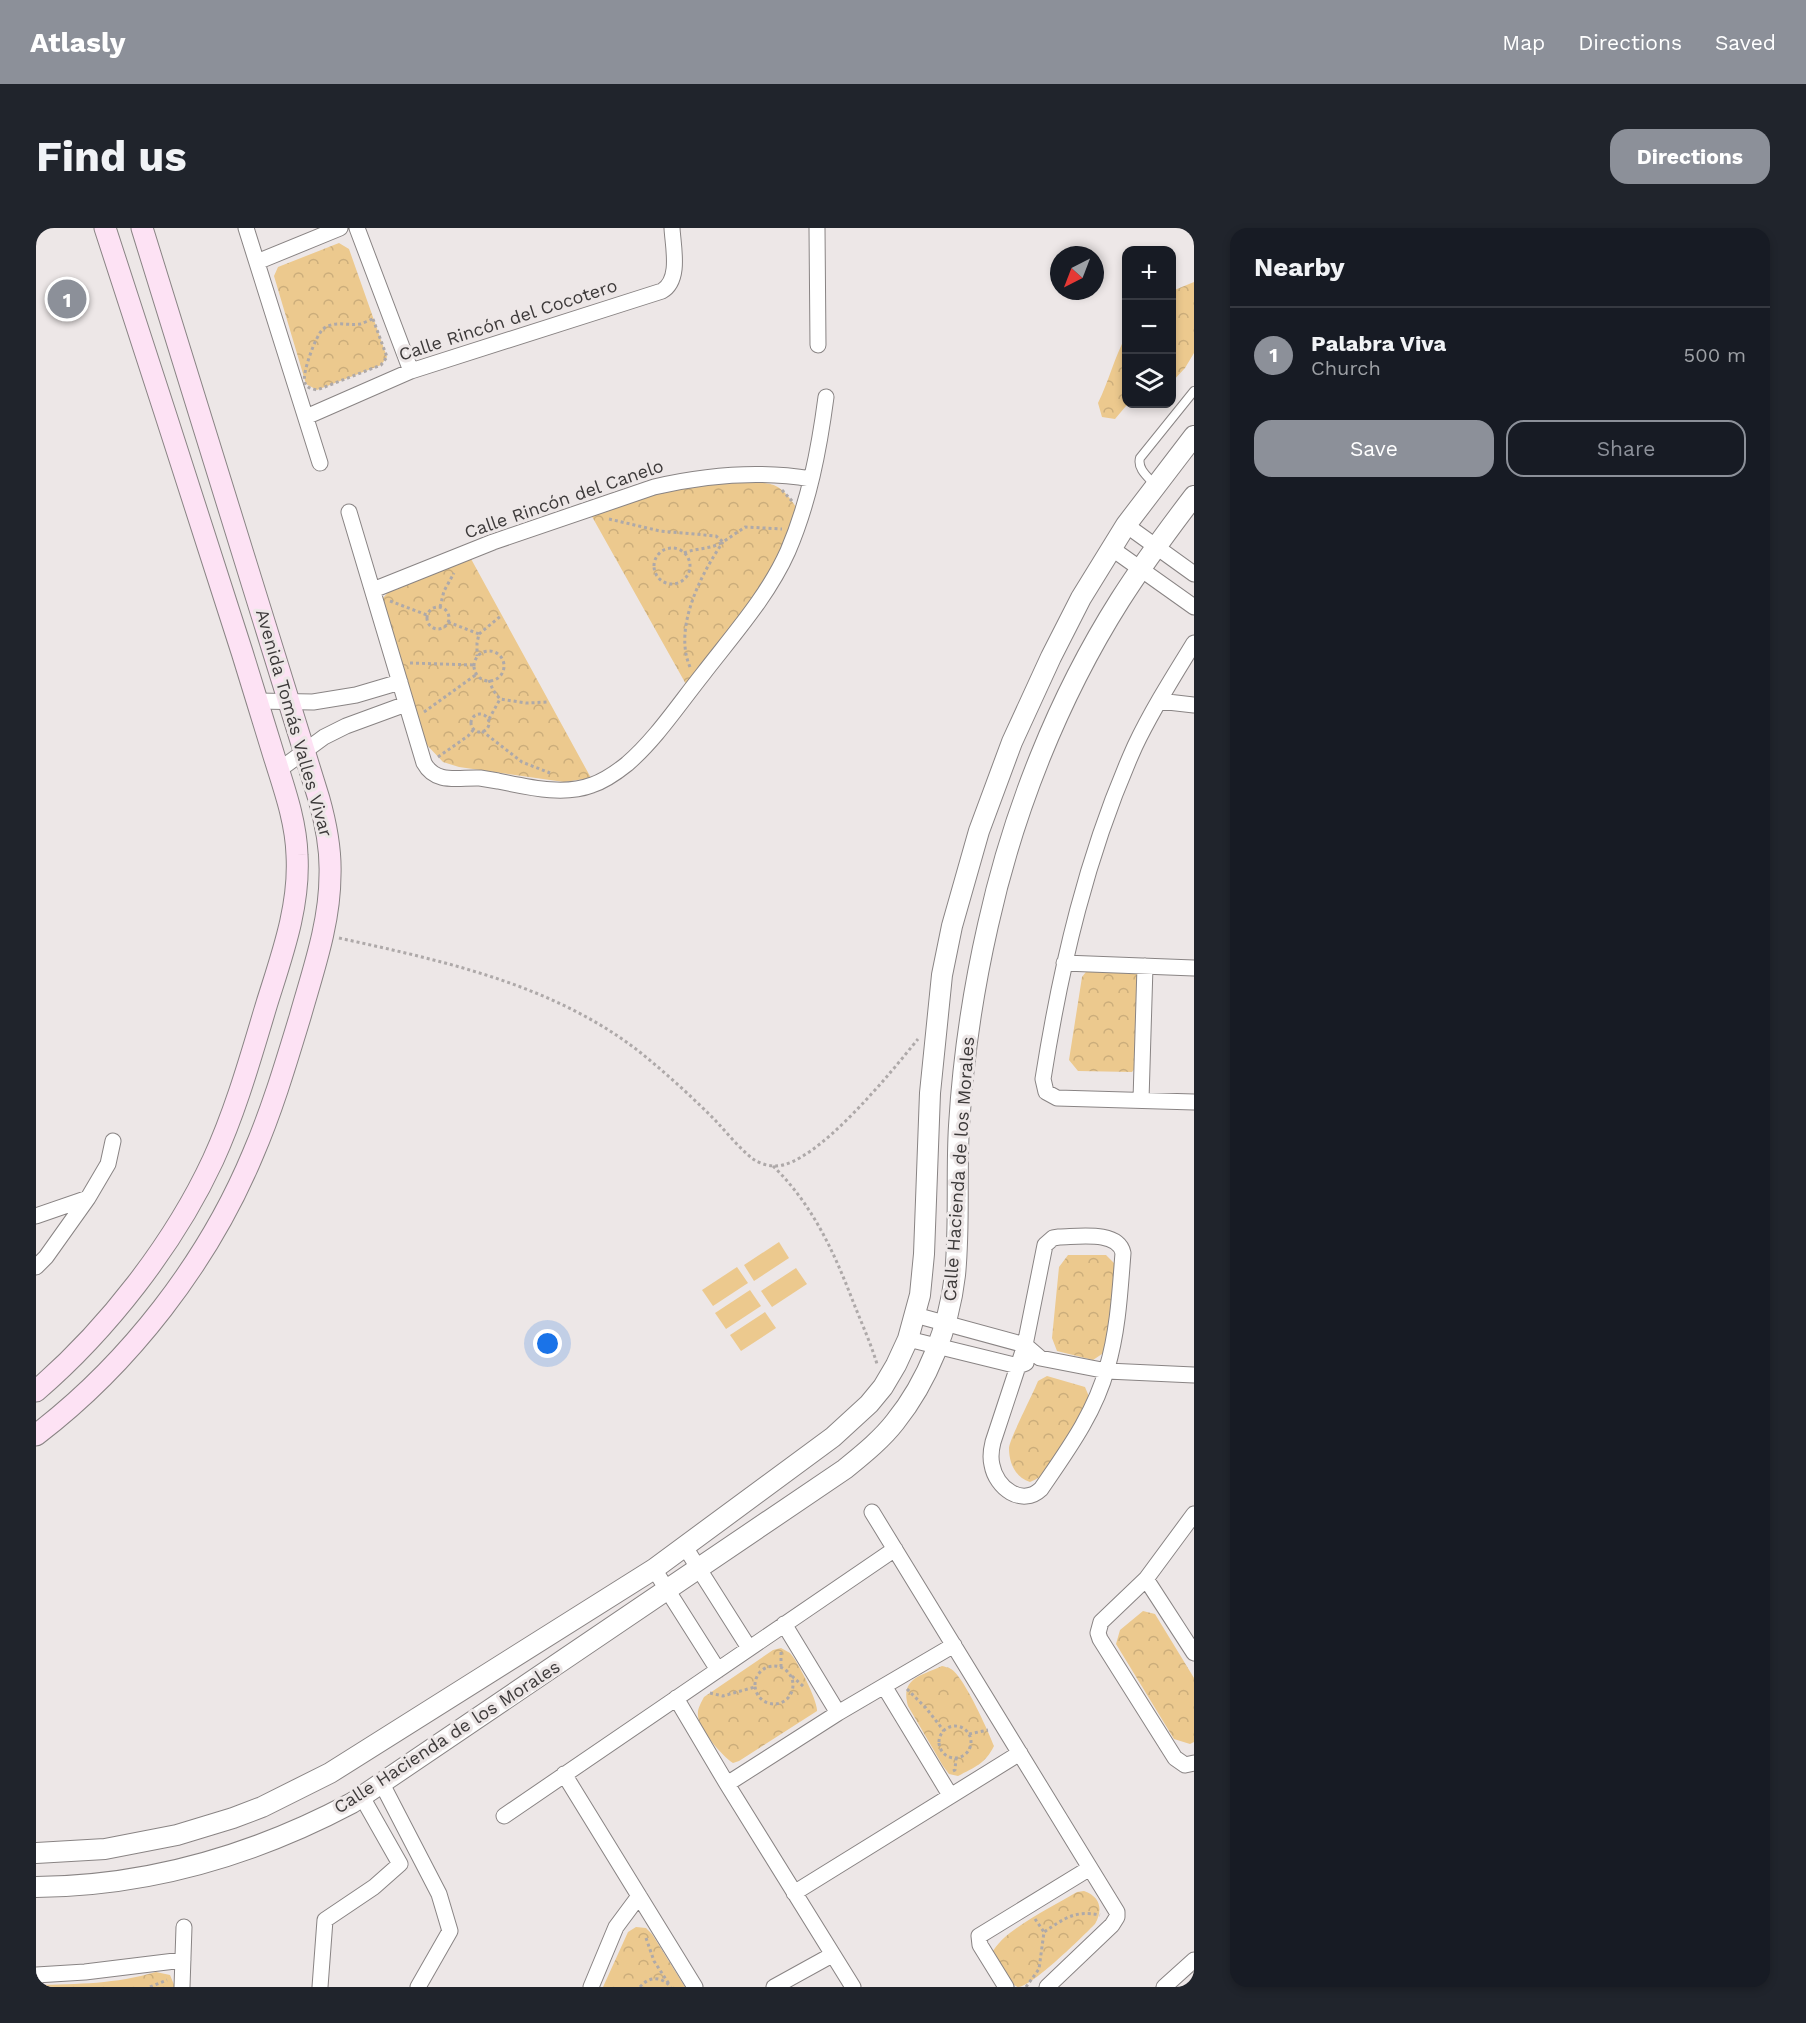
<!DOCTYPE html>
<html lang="en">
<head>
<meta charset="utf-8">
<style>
	body { margin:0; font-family:"Work Sans",sans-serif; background:#20242c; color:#f1f3f6 }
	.controls { position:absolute; right:18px; top:18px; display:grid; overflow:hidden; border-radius:12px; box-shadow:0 3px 9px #0003 }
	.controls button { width:54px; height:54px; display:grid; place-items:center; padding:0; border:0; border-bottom:2px solid #363941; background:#171b24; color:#f1f3f6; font:30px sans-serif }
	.compass { position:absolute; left:1014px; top:18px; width:54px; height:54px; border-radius:50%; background:#171b24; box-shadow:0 3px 9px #0003; rotate:222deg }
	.you { position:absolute; left:512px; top:1116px; width:21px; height:21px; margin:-15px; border:4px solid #fff; border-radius:50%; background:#1a73e8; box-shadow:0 0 0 9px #1a73e833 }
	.badge { display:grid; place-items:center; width:39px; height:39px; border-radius:50%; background:#8c9099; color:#fff; font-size:20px; font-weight:700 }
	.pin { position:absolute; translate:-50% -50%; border:3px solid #fff; box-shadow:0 2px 6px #0006 }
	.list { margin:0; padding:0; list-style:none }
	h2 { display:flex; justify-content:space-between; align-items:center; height:78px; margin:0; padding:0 24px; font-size:26px }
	h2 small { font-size:20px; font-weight:400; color:#9ea1a6 }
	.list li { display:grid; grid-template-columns:39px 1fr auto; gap:18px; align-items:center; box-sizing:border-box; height:96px; padding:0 24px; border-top:2px solid #363941 }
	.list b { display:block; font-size:22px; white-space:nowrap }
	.list p { margin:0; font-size:20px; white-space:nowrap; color:#9ea1a6 }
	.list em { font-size:20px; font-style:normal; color:#9ea1a6 }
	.actions { display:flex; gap:12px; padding:18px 24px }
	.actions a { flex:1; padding:14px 0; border:2px solid #8c9099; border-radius:18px; text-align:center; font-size:21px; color:#8c9099 }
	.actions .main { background:#8c9099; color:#fff }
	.icon { flex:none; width:33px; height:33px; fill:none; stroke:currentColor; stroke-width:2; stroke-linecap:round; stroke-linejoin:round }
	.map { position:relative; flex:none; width:1158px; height:1759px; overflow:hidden; border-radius:18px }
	header { display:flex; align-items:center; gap:36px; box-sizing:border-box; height:84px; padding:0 30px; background:#8c9099; color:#fff }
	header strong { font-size:28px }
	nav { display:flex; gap:33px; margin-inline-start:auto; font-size:21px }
	.intro { display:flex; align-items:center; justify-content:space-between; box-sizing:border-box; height:144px; padding:0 36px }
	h1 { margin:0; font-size:42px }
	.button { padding:15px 27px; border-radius:18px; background:#8c9099; color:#fff; font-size:21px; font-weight:700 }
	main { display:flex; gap:36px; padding:0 36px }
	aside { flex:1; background:#171b24; border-radius:18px; box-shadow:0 3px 9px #0003 }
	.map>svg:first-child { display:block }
</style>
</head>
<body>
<header>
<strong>Atlasly</strong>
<nav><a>Map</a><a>Directions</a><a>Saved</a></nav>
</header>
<div class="intro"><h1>Find us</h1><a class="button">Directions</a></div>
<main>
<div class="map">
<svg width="1158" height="1759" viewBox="0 0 1158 1759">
	<defs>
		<pattern id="forest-crowns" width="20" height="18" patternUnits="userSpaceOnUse" patternTransform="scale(1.5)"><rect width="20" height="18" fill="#ecc98e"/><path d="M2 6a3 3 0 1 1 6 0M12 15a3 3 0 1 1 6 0" fill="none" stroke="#cbad7b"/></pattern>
	</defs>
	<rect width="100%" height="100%" fill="#ede7e7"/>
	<!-- grass -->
	<path fill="#ecc98e" d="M743 1014 753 1030 718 1053 708 1037Z
		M701 1039 712 1055 677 1078 666 1062Z
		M760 1040 771 1056 736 1079 725 1063Z
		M714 1062 725 1078 690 1101 679 1085Z
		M729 1084 740 1100 705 1123 694 1107Z"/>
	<!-- forest -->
	<path fill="url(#forest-crowns)" d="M303 15 313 21 351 129 345 137 281 162 270 156 238 48 242 39Z
		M1158 54V125L1149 140 1136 154V63Z
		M1090 108V176H1098L1090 178 1079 191 1066 189 1062 175C1073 153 1078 130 1090 108Z
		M709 254C737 255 743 254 760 279L756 301 726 365 651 458 554 285 605 262Z
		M434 329 555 550 528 554 423 539 407 534 390 516 346 371 357 359Z
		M1053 740H1097L1106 749 1104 834 1096 844 1042 843 1033 832 1046 749Z
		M1032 1027H1070L1079 1036 1077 1080 1069 1124 1057 1132 1021 1123 1016 1110 1023 1039Z
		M1011 1148 1049 1159 1054 1171C1041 1197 1022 1244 994 1254 979 1249 973 1235 973 1220 974 1210 997 1166 1002 1153Z
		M1107 1383 1119 1386 1158 1450V1514L1154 1516 1138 1511 1080 1416 1084 1402Z
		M745 1420C748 1422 751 1423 754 1425 761 1432 782 1473 781 1483L703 1533 697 1535C686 1528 663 1501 662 1488 661 1481 665 1475 668 1469L737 1422Z
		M906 1438C909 1439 912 1439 915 1441 927 1447 953 1504 958 1518 949 1536 939 1539 922 1548L913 1546 907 1538 872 1478C864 1450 885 1448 906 1438Z
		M1048 1663C1065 1669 1067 1682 1059 1696 1047 1708 996 1759 982 1759 970 1755 963 1735 956 1725 967 1702 1018 1678 1041 1664Z
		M600 1699 610 1700 616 1706 649 1759H567L592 1704Z
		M120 1744 134 1747 139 1759H0V1757C43 1756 79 1756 120 1744Z"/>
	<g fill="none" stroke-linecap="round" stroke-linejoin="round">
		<defs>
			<path id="service" d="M1119 257C1112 249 1101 241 1104 230L1158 163"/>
			<path id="minor" d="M210 0 284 235
				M321 0 375 143
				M781 0 782 117
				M221 34 304 0
				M270 189 375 143 626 63C645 52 637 19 636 0
				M313 284 388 535C400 557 423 549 444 550 450 551 456 552 462 553 492 559 527 568 556 557 568 553 581 544 591 536 620 511 643 476 667 446 697 407 732 368 752 323 773 274 783 222 790 169
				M1090 297 1158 346
				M1075 320 1158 379
				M337 362 457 314 618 259C670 247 722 242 775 251
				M1158 415C1137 449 1116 482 1099 518 1051 625 1025 737 1007 851L1010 864 1021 870 1158 874
				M221 473 277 474 320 467 364 454
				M1123 473 1158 477
				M243 542 288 509 310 498 370 476
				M1028 735 1158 740
				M1105 872 1109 738
				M0 988 52 970
				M1023 1009C1041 1009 1082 1002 1087 1025 1084 1063 1082 1103 1071 1140 1059 1185 1031 1223 1005 1261 986 1279 960 1260 956 1237 954 1229 955 1222 957 1214L989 1117 1009 1017 1017 1010Z
				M0 1039 10 1029 52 970 72 936 77 913
				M879 1087 989 1117 1004 1130 1071 1143 1158 1147
				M872 1111 982 1138 990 1135
				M836 1284 1081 1684V1689L1076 1697 1011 1759
				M1158 1286 1110 1351 1065 1394 1062 1405 1064 1411 1139 1530 1149 1537 1158 1535
				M649 1319 713 1420
				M618 1341 682 1442
				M1110 1351 1158 1425
				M748 1396 802 1485
				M848 1458 914 1567
				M640 1470 691 1556 817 1759
				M528 1546 659 1759
				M346 1556 403 1666 414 1703 382 1759
				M691 1556 802 1485 918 1417
				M468 1588 859 1321
				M758 1665 984 1525
				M0 1747 49 1744 147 1732
				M146 1759 148 1699
				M284 1759 289 1692 338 1659 364 1636 326 1569
				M555 1759 580 1699 603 1668
				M738 1759 796 1727
				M970 1759 944 1717 943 1708 1054 1640
				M1128 1759 1158 1732"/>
			<path id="tertiary" d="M0 1625 69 1621 141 1607 197 1590 226 1579 294 1545 618 1341 797 1209 833 1176 847 1159 860 1137 872 1111 884 1067 888 1026 894 865 906 747 916 698 943 603 976 514 1015 429 1045 370 1090 297 1158 208
				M0 1659C111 1658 218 1627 316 1575L809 1241C826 1227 845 1212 859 1194 892 1153 913 1099 919 1047 924 998 920 947 923 898 927 830 937 763 952 697 977 584 1022 470 1084 372 1107 336 1132 302 1158 268"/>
			<path id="secondary" d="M0 1163C71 1102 138 1016 177 932 200 882 215 828 231 775 246 727 264 678 261 627 260 593 248 560 238 528 227 493 217 459 206 424 161 283 115 141 69 0
				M0 1207C93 1136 172 1034 217 926 236 882 250 835 264 789 277 743 294 695 294 647 295 621 290 596 283 571L106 0"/>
		</defs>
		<!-- service casing -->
		<use href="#service" stroke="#898484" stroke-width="10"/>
		<!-- minor casing -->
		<use href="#minor" stroke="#898484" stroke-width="17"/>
		<!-- tertiary casing -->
		<use href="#tertiary" stroke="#898484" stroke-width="22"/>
		<!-- secondary casing -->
		<use href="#secondary" stroke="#898484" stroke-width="23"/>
		<!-- path -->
		<path stroke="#aea9a9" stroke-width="3" stroke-dasharray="3 3" stroke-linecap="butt" d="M337 91 351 129 345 137 281 162C276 161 271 160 269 155 265 147 280 107 287 101 299 92 310 98 324 96 328 95 333 92 337 91Z
			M746 262 756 273
			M573 291 624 303 680 308 687 314 709 299 746 301
			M618 338a18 18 0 1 1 36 0a18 18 0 1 1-36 0Z
			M648 325C661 320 674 321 685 315
			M354 373 391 387
			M391 390a11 11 0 1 1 22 0a11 11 0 1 1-22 0Z
			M404 379 408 363 418 345
			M412 394 443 406 441 415V428
			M443 406 466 387
			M438 438a15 15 0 1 1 30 0a15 15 0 1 1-30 0Z
			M374 435 438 437
			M654 439C637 400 665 346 687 314
			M453 452 457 462 464 471 490 475 513 474
			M388 484 441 446
			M435 495a9 9 0 1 1 18 0a9 9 0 1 1-18 0Z
			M453 491 464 471
			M446 503 486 534 514 545
			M402 529 432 508 438 501
			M303 710C408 733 519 757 605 825 631 846 656 869 679 892 691 905 703 920 717 931 723 935 731 938 739 938 780 938 856 843 882 811
			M737 938C777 977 798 1024 818 1076 826 1096 835 1116 841 1136
			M719 1457a19 19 0 1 1 38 0a19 19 0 1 1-38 0Z
			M745 1439V1422
			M756 1448 769 1460
			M871 1461 890 1480 908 1503
			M674 1465 687 1468 719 1459
			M903 1514a16 16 0 1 1 32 0a16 16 0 1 1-32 0Z
			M933 1506 952 1502
			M917 1543 919 1542 920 1530
			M999 1691 1008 1704
			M610 1710 618 1733 633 1756
			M114 1759 131 1752
			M604 1759C613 1748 625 1748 635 1759
			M990 1759 1003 1741 1008 1704C1029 1690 1039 1682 1064 1687"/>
		<!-- service -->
		<use href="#service" stroke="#fff" stroke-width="8"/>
		<!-- minor -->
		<use href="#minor" stroke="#fff" stroke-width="15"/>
		<!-- tertiary -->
		<use href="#tertiary" stroke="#fff" stroke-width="20"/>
		<!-- secondary -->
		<use href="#secondary" stroke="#fde2f4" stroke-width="21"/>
	</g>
	<g text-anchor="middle" stroke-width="6" stroke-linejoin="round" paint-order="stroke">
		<!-- street labels -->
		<g font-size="18" fill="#3d3a3a" stroke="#ede7e7">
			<text transform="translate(472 92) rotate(-18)" y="6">Calle Rincón del Cocotero</text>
			<text transform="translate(528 271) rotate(-19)" y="6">Calle Rincón del Canelo</text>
			<text transform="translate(258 495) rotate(74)" y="6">Avenida Tomás Valles Vivar</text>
			<text transform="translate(923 941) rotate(-86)" y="6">Calle Hacienda de los Morales</text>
			<text transform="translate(411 1509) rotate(-33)" y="6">Calle Hacienda de los Morales</text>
		</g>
	</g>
</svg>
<div class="controls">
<button>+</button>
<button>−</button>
<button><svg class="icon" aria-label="layers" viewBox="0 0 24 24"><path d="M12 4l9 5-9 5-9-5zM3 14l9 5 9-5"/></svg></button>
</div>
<svg class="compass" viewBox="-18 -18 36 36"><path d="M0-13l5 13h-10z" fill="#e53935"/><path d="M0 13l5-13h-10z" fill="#9ea1a6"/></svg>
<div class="you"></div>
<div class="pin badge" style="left:31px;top:71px">1</div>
</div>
<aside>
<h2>Nearby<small></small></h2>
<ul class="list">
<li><span class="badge">1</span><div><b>Palabra Viva</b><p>Church</p></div><em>500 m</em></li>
</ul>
<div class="actions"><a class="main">Save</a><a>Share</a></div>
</aside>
</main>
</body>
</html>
